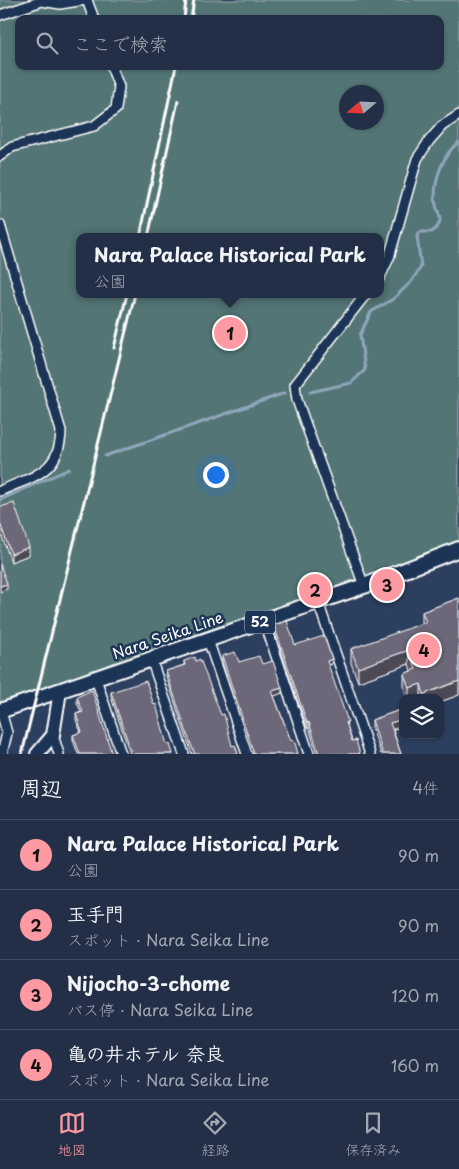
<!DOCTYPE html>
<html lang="ja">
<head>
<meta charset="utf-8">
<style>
	body { margin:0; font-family:"Playpen Sans","Klee One",sans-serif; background:#2e3b51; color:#f1f3f6 }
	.controls { position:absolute; right:15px; bottom:15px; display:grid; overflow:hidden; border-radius:10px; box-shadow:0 1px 4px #0004 }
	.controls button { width:45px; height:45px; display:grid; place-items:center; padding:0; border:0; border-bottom:1px solid #3f4a5f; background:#222f46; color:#f1f3f6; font:25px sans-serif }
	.compass { position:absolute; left:339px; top:85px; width:45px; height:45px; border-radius:50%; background:#222f46; box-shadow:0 1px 4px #0004; rotate:251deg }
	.you { position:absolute; left:215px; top:474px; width:18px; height:18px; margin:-12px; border:4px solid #fff; border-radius:50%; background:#1a73e8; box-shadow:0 0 0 8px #1a73e833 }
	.badge { display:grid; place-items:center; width:32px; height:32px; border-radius:50%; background:#ff9aa2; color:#111; font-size:16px; font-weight:700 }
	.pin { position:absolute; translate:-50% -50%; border:2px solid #fff; box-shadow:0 1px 5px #0006 }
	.popup { position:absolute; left:76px; top:233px; width:308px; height:65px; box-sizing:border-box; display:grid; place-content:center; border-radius:10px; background:#222f46; filter:drop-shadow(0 1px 4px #0005); font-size:16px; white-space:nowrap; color:#a2a9b3 }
	.popup b { font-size:19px; color:#f1f3f6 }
	.popup::after { content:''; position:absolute; left:50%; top:100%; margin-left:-10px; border:10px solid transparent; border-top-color:#222f46 }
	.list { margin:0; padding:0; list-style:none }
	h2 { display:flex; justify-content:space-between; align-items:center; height:65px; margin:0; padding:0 20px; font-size:21px }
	h2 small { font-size:16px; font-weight:400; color:#a2a9b3 }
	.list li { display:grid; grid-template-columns:32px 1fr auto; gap:15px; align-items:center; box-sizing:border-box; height:70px; padding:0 20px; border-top:1px solid #3f4a5f }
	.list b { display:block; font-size:19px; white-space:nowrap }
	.list p { margin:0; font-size:16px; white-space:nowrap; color:#a2a9b3 }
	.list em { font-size:16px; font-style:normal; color:#a2a9b3 }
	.icon { flex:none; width:28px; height:28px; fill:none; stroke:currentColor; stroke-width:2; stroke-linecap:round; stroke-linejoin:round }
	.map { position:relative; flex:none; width:459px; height:754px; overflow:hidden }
	.search { position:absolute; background:#222f46; box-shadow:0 1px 4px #0004; left:15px; right:15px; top:15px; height:55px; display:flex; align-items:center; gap:12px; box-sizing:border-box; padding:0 18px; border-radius:10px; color:#a2a9b3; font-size:19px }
	.sheet { height:345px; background:#222f46 }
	nav { display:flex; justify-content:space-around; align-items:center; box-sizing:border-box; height:70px; border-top:1px solid #3f4a5f; background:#222f46; font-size:14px; color:#a2a9b3 }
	nav a { display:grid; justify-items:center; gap:2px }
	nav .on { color:#ff9aa2 }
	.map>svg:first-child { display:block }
</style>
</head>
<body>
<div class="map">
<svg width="459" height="754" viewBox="0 0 459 754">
	<rect width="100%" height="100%" fill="#2d3f5e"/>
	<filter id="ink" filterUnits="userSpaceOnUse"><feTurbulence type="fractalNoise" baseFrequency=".02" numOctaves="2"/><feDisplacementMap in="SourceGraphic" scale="10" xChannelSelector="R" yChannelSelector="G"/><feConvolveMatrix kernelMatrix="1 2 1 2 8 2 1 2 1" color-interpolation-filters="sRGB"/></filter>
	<g filter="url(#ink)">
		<!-- green -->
		<path fill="#537575" stroke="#a9baba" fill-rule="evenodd" d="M0 0H459V543L397 567 396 564 341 584 342 588 0 705ZM19 19H440V66H19ZM346 92H376V122H346ZM80 237H380V294H80Z"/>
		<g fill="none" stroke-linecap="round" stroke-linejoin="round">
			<!-- stream -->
			<path stroke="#91a6bb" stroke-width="3" d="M310 392 351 383 365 370 360 335 371 312 393 299 411 282 421 267 417 236 420 232H432C448 219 435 213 435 198 435 177 443 154 459 142
				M105 456 285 393
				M0 500 69 469"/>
			<defs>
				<path id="street" d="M87 0 94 19
					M0 15 42 1 60 4 85 0
					M0 156 12 147 94 126 116 109 119 87 111 66
					M0 225 61 431C60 473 33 476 0 491
					M380 277 389 258 417 159 429 141 442 126 459 115
					M364 586 297 400 295 385 366 294
					M318 602 370 754
					M264 620 309 754
					M208 640 247 754
					M151 659 184 754
					M96 679 121 754
					M1 711 7 733 2 754
					M53 735 59 754"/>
				<path id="secondary" d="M37 754 53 735 60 691"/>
				<path id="primary" d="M0 711 364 586 459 549"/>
			</defs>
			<!-- street casing -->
			<use href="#street" stroke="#fff" stroke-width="12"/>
			<!-- secondary casing -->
			<use href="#secondary" stroke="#fff" stroke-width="16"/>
			<!-- primary casing -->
			<use href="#primary" stroke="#fff" stroke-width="18"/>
			<!-- street -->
			<use href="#street" stroke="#1d3557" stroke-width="9"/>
			<!-- secondary -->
			<use href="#secondary" stroke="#1d3557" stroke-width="12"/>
			<!-- primary -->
			<use href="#primary" stroke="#1d3557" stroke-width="14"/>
			<!-- rail -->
			<path stroke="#fff" stroke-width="3" d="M184 19 186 0
				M191 19 194 0
				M140 237 176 66
				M148 237 178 101
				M114 348 127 294
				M22 754 135 294"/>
		</g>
		<!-- wall -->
		<path fill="#5d5968" stroke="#fff" d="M0 507 29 555 11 562 0 531Z
			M459 598V695L440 702V698H407L404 688V674L411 671 409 664 358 682 351 663V649L422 624V612Z
			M274 625 295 645 332 664 328 666 352 741 360 754H317L309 728H307L274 630Z
			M222 656 239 662 262 664 282 693 274 696 291 741 298 754H252L222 662Z
			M184 661 232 746 238 754H192L166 676V671L184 665Z
			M111 692 167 745 173 754H130L111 697Z
			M77 697 112 754H78L73 740V735L81 732 76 720V714L81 712 77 703Z
			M403 709V726L393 730 401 754H381L372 728V720Z"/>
		<!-- shaded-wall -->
		<path fill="#4c4855" stroke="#fff" d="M29 547V555L11 562V554Z
			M7 584V589L0 592V586Z
			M409 650V664L358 682V668Z
			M332 659V664L327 666V661Z
			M459 681V695L440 702V698H424V694Z
			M421 684V698H409V688Z
			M282 688V693L272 697V691Z
			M403 719V726L390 730V723Z
			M309 722V728H307V723Z"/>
		<!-- building -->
		<path fill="#6c6779" stroke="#fff" d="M14 503 29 547 11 554 0 523V507Z
			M0 564 7 584 0 586Z
			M459 598V681L424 694 421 684 409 688 404 674 416 669 409 650 358 668 351 649 426 622 422 612Z
			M287 621 295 645 324 636 332 659 327 661 348 722H346L352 741 356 740 360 754H319L309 722 307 723 274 625Z
			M235 652 239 662 259 656 262 664 273 661 282 688 272 691 291 741 294 739 298 754H254L222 656Z
			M195 657 196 661 200 659 221 715 224 714 232 746 235 745 238 754H195L190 742 166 671 185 665 184 661Z
			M146 681 154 705 156 704 167 745 170 744 173 754H132L111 692Z
			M92 690 112 754H80L73 735 82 732 76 714 83 712 77 697Z
			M403 709V719L390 723 401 754H383L372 720Z"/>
	</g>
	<g text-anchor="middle" stroke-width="5" stroke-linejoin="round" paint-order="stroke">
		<!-- shield labels -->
		<rect fill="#1d3557" stroke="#bbc2cd" stroke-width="1" x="245" y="610.5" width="30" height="23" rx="4"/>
		<g font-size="14" font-weight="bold" fill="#fff">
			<text x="260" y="627">52</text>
		</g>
		<!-- street labels -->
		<g font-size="15" fill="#fff" stroke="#1d3557">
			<text transform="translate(168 636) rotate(-19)" y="5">Nara Seika Line</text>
		</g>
	</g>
</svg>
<div class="controls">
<button><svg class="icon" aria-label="layers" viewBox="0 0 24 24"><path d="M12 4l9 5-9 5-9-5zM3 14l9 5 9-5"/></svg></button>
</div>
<svg class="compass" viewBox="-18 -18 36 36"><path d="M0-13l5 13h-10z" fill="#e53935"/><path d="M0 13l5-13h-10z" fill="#a2a9b3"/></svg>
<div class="you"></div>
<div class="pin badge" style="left:230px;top:333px">1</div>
<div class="popup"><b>Nara Palace Historical Park</b>公園</div>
<div class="pin badge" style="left:315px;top:590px">2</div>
<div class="pin badge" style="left:387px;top:585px">3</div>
<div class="pin badge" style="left:424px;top:650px">4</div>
<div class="search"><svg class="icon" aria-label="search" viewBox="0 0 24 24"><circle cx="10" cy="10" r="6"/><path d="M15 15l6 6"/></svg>ここで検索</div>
</div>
<section class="sheet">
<h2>周辺<small>4件</small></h2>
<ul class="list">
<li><span class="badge">1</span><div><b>Nara Palace Historical Park</b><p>公園</p></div><em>90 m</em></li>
<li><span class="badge">2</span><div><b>玉手門</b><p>スポット · Nara Seika Line</p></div><em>90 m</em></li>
<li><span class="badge">3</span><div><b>Nijocho-3-chome</b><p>バス停 · Nara Seika Line</p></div><em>120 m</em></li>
<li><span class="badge">4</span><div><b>亀の井ホテル 奈良</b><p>スポット · Nara Seika Line</p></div><em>160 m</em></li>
</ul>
</section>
<nav>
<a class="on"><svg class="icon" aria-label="map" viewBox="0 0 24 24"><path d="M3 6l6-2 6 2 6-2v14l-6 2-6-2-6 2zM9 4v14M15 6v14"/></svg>地図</a>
<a><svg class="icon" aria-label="directions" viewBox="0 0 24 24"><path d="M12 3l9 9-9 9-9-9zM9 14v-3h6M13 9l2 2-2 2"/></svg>経路</a>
<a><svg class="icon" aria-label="saved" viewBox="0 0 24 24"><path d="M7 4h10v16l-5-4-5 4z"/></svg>保存済み</a>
</nav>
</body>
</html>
